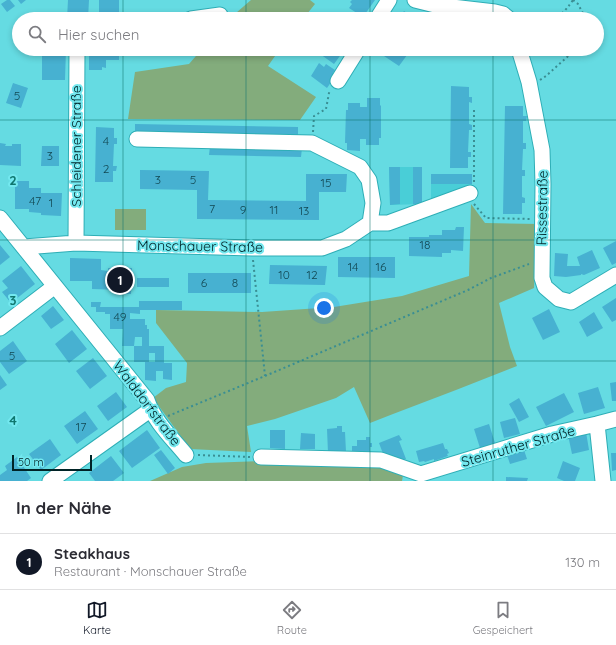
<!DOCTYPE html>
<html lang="de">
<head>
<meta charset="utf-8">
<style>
	body { margin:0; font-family:Quicksand,sans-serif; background:#f2f2f3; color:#2b2b33 }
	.scale { position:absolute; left:12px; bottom:10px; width:80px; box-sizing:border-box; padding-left:4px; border:2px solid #002427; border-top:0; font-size:11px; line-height:14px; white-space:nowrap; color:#002427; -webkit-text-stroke:3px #73e8ef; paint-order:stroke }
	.you { position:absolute; left:324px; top:308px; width:14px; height:14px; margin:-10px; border:3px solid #fff; border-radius:50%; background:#1a73e8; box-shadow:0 0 0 6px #1a73e833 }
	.badge { display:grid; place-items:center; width:26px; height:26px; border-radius:50%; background:#111827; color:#fff; font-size:13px; font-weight:700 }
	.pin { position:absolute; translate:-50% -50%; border:2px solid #fff; box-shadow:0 1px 4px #0006 }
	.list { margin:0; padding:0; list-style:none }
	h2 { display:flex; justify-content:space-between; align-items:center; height:52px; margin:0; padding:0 16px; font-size:17px }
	h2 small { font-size:13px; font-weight:400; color:#7c7c81 }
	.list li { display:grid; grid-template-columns:26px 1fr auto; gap:12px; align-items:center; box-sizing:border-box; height:56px; padding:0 16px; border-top:1px solid #e1e1e2 }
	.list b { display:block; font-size:15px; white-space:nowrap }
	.list p { margin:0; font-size:13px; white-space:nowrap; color:#7c7c81 }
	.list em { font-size:13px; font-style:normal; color:#7c7c81 }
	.icon { flex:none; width:22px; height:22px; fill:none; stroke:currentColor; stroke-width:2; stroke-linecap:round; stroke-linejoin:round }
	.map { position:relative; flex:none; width:616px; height:481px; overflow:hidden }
	.search { position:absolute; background:#fff; box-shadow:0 2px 6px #0003; left:12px; right:12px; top:12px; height:44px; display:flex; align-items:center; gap:10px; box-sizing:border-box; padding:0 14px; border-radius:22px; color:#7c7c81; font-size:15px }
	.sheet { height:108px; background:#fff }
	nav { display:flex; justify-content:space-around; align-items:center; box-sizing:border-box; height:56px; border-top:1px solid #e1e1e2; background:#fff; font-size:11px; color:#7c7c81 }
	nav a { display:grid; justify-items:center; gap:2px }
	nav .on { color:#111827 }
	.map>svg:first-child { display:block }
</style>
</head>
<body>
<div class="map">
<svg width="616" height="481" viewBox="0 0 616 481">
	<rect width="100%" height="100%" fill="#65dbe2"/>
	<!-- built -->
	<path fill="#49ced7" d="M389 167H422V204L390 205Z
		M431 174H472V189L431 204Z"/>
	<!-- green -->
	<path fill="#83ac7c" d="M251 0H310L315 4 303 19H229Z
		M202 49H280L268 66 316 97 300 120 128 119 135 72 189 64Z
		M471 204 485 223 539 224 535 261 534 288 499 303 510 347 517 366 456 390 393 414 370 423 354 387 336 398 275 419 247 426 251 452 190 449 153 398 166 388 186 382 187 363 156 323V310L262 312 334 307 402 296 469 276Z
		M115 209H146V230H115Z
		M260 461 379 465 403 475 402 481H150L182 467 206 463Z"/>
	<!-- building -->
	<path fill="#47b1d1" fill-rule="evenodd" d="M7 0H10L15 6 7 12 1 4Z
		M18 0H26L21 4Z
		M68 0H89L88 19H67Z
		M99 0H119V18L99 19Z
		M352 0H375L363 17 349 8 352 4 350 2Z
		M404 11 415 19H398Z
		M348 14 355 19H344Z
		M50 49H66L65 80H42V51H50Z
		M89 49H119V60H106V68L102 67V70H89Z
		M324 49H345L334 64 320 54Z
		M389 49H408L410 51 399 66 384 56Z
		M476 49H487L483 54Z
		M319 63 324 67 326 64 335 70 333 73 336 75 327 88 311 76Z
		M13 83 28 88 21 108 6 103Z
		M451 86 469 87V97H472V103L469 102V124L472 125V130H469L468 152H471V157H468V168H450Z
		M367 98H380V105L381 106V138H379V145H366V139H360V151L347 150V143H345L346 110H348V103H360V107H367Z
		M505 106H523V116H527L526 121H523V143H526V149H523L522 170H525V176H522V197L525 198V203H522V214H503Z
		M135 124 298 127V137L135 134Z
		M96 127 114 128V138H117V144H114L113 166H117L116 171H113V182H95Z
		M0 143 6 144 5 146H12V144H21V166L0 165Z
		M42 146H59V166H41Z
		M210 146 302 148 301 157 209 155Z
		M389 167H400V204L390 205Z
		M413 167H422V204H413Z
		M140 170 209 171 208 200 306 201V174H347L346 192H319V220L197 219V190L140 189Z
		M431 174H472V184H431Z
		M15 181H29V188H41V193H62L61 216 41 215V213L29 212V209H15Z
		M456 227H464L463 251 451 250V253H442V257L409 256V237H429V235H442V230H455Z
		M616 241V263L612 265 603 248Z
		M0 245 10 257 0 265Z
		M592 250 600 268 584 275 581 274V275L566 277 554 276 555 253 568 254 567 266H580L577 257Z
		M338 257H395V278L338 277Z
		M70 258 101 259V270L108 271V268H132L131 294H122V290L92 289V281H70Z
		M270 265 327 266 325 285 269 284Z
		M21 266 35 284 11 303 2 292 8 288 2 281Z
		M188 273H251V293H188Z
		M137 278H169V287H137Z
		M616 298V320L612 322 602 307Z
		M139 301H182V310H140V314L130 313V319H145V325H147V329H149V346H164V363H172V380L163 379V371H156V381L145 380V362H134V346H142V337H135L134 346H122L123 329H110V314H105V312H96V307H91V302H101L100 307H139ZM149 353H155V362H149Z
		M53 306 64 320 51 329 41 316Z
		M549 309 560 332 543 340 532 318Z
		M594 312 603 328 587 337 579 322Z
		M72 330 87 349 69 363 55 344Z
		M13 341 27 361 9 374 0 362V351Z
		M93 358 107 376 90 389 76 371Z
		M0 375 7 385 0 390Z
		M616 382V401H612L610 383Z
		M598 387 605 408 584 414 578 393Z
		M116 392 127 407 108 421 97 406Z
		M564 393 574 412 546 426 536 407Z
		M519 398 529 417 519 422 509 404Z
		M85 411 98 429 77 444 64 426Z
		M515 418 520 434 504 438 500 422Z
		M489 424 495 443 480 448 474 429Z
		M337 426H342V432H345L346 452 328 453 327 429 337 428Z
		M147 430 160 448 132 468 119 451Z
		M270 430H285V449L270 448Z
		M586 432 589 450 572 454 568 435Z
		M301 433 315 434V449H300Z
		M399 435 402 440 399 441 406 459 399 461 398 457 393 459H385L379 443Z
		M366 437H370V443H372V447H370V453L352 452V446H357V440H366Z
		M50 439 61 455 41 470 29 454Z
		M443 443 445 449H447L449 453 447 454 448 456 434 461V459L425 462 424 461 419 462 416 451Z
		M161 450 175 468 168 474 154 455Z
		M524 450 527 459 510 464 507 455Z
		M611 453H616V470L612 471Z
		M111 456 124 473 113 481H95L89 473Z
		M17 457 31 478 27 481H0V475L7 470 5 466Z
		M563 461 580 468 575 481H564L557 478Z
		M506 477 528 478 527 481H506Z"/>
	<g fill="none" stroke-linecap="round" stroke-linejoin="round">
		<defs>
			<path id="minor" d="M415 0 435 5 495 12 503 14 509 19
				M191 19 220 15
				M377 19 389 0
				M519 49 529 82 542 150 543 184 542 278 545 287 559 299 571 302 616 275
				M338 81 358 49
				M137 139 312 143 360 167 369 180 373 203 370 223
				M0 218 147 400C154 421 172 438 186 455
				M76 243 77 49
				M24 247 76 243 252 248H322L346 239 370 223H388L470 193
				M0 328 55 286
				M597 424 603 481
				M261 457 381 460 421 474 552 434 597 424 616 419
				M50 481 150 410"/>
		</defs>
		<!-- minor casing -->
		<use href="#minor" stroke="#2eaeb6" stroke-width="17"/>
		<!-- path -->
		<path stroke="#3a8e93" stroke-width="2" stroke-dasharray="2 3" stroke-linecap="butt" d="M573 0 578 4 586 19
			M533 19C556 15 557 23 573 0
			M540 80 546 76 576 49
			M313 132 314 116 326 109 329 93 330 90
			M474 182V109
			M474 204 486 218 531 219
			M253 260 265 376
			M168 416 265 376 468 290 491 278 529 264
			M198 455 250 457"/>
		<!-- minor -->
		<use href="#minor" stroke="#fff" stroke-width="15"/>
	</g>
	<!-- grid -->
	<path fill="none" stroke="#0f766e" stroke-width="1" stroke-opacity="0.55" d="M123 0V19M246 0V19M370 0V19M493 0V19M123 49V481M246 49V481M370 49V481M493 49V481M0 120H616M0 240H616M0 361H616"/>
	<g text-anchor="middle" stroke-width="4" stroke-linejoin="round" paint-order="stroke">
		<!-- number labels -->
		<g font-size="12" fill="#124752">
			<text x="17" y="100">5</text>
			<text x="106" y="145">4</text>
			<text x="50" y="160">3</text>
			<text x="106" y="173">2</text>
			<text x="158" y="184">3</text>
			<text x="193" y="184">5</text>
			<text x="326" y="187">15</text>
			<text x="35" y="205">47</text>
			<text x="51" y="207">1</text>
			<text x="212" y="213">7</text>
			<text x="243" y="214">9</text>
			<text x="274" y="214">11</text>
			<text x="304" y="215">13</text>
			<text x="425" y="249">18</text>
			<text x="353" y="271">14</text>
			<text x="381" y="271">16</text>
			<text x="284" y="279">10</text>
			<text x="312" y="279">12</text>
			<text x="204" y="287">6</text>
			<text x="235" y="287">8</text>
			<text x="120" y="321">49</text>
			<text x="12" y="360">5</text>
			<text x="81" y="431">17</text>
		</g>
		<!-- street labels -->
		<g font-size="14" fill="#002427" stroke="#73e8ef">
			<text transform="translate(76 146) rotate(-90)" y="5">Schleidener Straße</text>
			<text transform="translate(542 208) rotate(-89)" y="5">Rissestraße</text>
			<text transform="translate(200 246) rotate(1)" y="5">Monschauer Straße</text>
			<text transform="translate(147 403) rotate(53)" y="5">Walddorfstraße</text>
			<text transform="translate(518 446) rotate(-16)" y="5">Steinruther Straße</text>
		</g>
	</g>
	<g font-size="13" text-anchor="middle" font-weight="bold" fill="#0f766e" stroke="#73e8ef" stroke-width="4" stroke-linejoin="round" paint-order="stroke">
		<text x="13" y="185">2</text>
		<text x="13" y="305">3</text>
		<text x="13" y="425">4</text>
	</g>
</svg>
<div class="scale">50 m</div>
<div class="you"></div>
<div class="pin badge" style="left:120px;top:280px">1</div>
<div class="search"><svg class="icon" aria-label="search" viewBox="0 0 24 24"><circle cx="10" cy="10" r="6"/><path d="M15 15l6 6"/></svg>Hier suchen</div>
</div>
<section class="sheet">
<h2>In der Nähe<small></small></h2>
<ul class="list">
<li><span class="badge">1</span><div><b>Steakhaus</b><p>Restaurant · Monschauer Straße</p></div><em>130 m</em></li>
</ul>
</section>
<nav>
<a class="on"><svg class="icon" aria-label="map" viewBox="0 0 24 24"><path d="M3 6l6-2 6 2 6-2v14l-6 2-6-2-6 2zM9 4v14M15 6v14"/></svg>Karte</a>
<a><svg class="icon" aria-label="directions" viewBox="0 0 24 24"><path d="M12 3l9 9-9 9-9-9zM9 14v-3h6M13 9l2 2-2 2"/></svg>Route</a>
<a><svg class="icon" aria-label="saved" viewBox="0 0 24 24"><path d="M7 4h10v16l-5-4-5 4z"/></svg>Gespeichert</a>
</nav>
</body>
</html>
